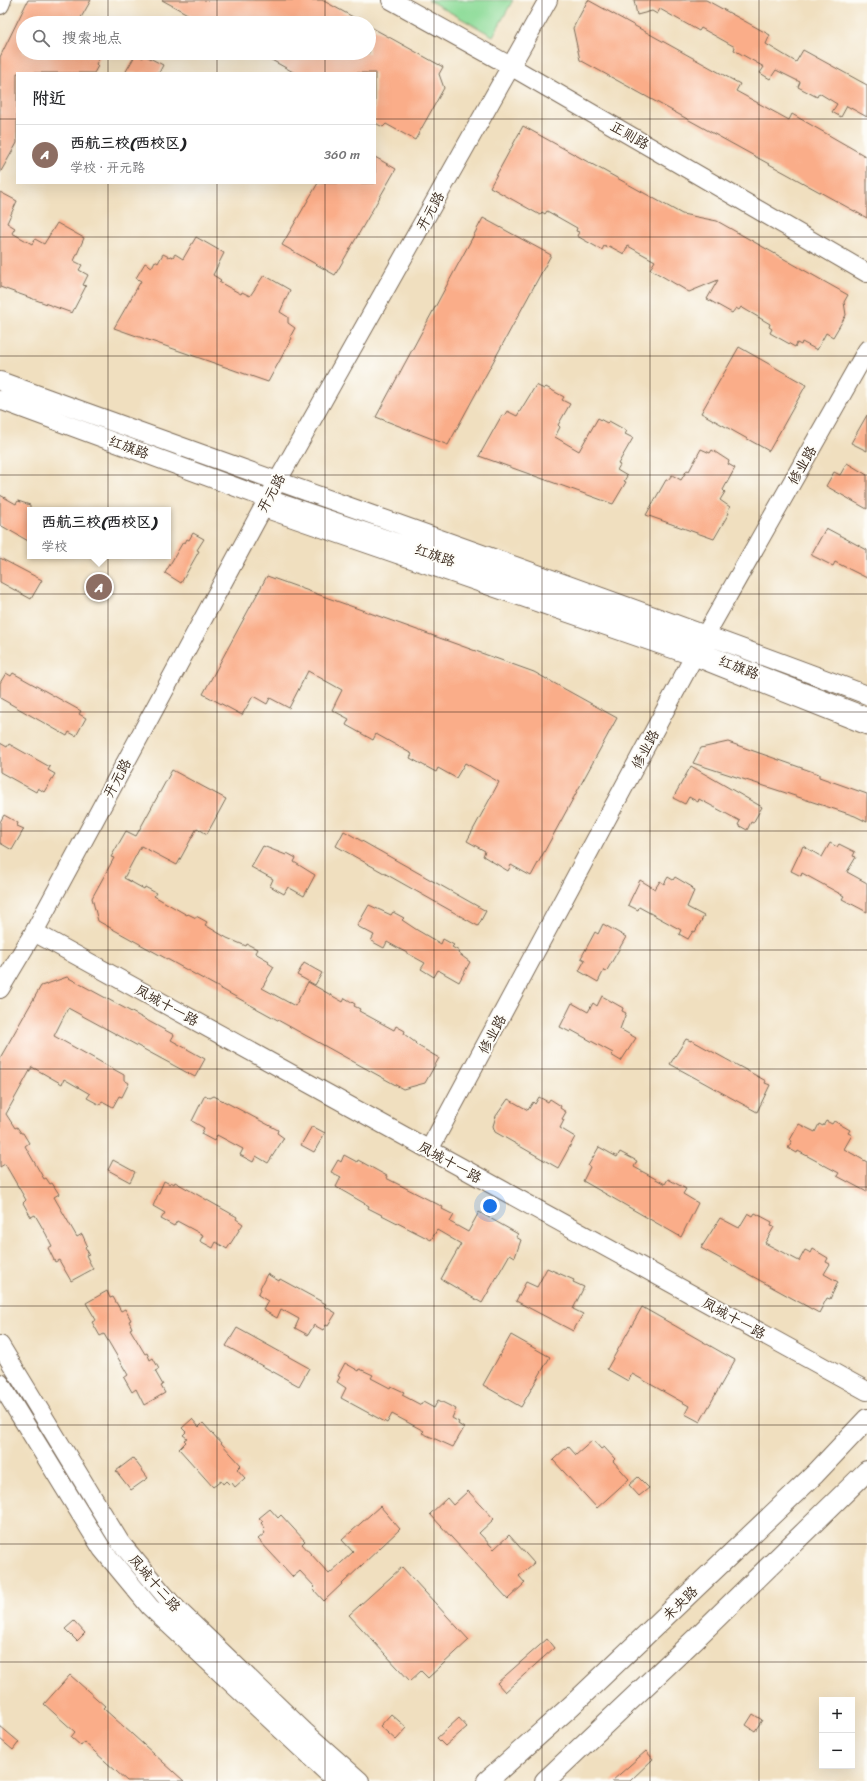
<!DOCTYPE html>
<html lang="zh">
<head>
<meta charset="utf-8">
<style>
	body { margin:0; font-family:Sriracha,"LXGW WenKai TC",sans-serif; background:#f6f6f6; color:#202124 }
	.controls { position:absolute; right:12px; bottom:12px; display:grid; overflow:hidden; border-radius:0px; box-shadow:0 4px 16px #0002 }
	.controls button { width:36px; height:36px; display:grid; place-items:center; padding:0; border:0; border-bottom:1px solid #e0e0e0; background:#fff; color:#202124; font:20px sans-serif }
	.you { position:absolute; left:490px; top:1206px; width:14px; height:14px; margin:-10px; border:3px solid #fff; border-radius:50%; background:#1a73e8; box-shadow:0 0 0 6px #1a73e833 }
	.badge { display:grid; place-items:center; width:26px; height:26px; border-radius:50%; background:#b5179e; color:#fff; font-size:13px; font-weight:700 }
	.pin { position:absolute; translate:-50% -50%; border:2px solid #fff; box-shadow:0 1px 4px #0006 }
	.popup { position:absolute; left:27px; top:507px; width:144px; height:52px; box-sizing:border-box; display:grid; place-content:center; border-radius:0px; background:#fff; filter:drop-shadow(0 1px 3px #0005); font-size:13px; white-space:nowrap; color:#757577 }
	.popup b { font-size:15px; color:#202124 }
	.popup::after { content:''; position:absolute; left:50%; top:100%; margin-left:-8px; border:8px solid transparent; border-top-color:#fff }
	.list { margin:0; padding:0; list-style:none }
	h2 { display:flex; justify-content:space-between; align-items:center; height:52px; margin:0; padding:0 16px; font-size:17px }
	h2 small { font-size:13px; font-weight:400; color:#757577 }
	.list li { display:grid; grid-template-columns:26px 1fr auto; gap:12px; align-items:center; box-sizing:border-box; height:60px; padding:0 16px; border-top:1px solid #e0e0e0 }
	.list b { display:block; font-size:15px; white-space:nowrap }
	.list p { margin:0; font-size:13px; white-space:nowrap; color:#757577 }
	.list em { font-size:13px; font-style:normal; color:#757577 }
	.icon { flex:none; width:22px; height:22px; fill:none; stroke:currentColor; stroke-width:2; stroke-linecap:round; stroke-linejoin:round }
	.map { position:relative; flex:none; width:867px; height:1781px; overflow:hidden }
	.search { position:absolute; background:#fff; box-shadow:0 4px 16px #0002; left:16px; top:16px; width:360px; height:44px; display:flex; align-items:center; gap:10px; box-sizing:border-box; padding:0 14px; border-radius:22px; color:#757577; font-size:15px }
	.panel { position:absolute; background:#fff; box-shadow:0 4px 16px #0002; left:16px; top:72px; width:360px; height:112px; border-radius:0px }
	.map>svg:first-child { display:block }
</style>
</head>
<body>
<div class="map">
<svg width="867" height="1781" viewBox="0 0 867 1781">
	<rect width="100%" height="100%" fill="#fdfcf7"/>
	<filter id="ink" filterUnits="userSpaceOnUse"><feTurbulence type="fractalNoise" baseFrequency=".025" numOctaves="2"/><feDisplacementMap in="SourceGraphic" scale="8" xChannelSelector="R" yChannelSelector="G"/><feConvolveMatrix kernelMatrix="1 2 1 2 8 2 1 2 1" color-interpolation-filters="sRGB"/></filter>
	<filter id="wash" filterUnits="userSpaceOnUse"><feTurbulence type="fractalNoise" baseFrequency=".012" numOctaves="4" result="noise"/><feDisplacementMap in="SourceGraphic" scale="16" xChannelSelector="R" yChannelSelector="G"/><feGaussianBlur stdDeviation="0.9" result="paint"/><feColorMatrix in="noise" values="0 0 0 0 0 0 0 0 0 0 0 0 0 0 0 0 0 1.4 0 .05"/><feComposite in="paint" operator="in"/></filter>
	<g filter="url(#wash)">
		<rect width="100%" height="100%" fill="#f0dfbf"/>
		<!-- green -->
		<path fill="#8fdc9a" stroke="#65835c" d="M428 0H513L493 36Z"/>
		<g id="blocks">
			<!-- building -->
			<path fill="#faad89" d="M28 0H91L78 23H23V53H102L96 64 98 66 94 73H17V143L0 173V57Z
				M162 0H322L364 23H204Z
				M588 0 740 84 736 91 789 120 792 114 867 157V218L580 60 573 28Z
				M634 0H706L770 35 766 44 796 62 803 50 867 85V117L847 106 841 117 832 112 837 104 819 93 817 97 798 87 800 82 776 70 770 79 760 73 764 67 734 50 735 47 701 28 699 31 660 9 657 14 652 11 637 15Z
				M369 26 443 67 439 74 444 88 415 140 386 124 383 127 375 123V73H295L259 53H369Z
				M136 54 143 58 144 55 163 65 159 73H125Z
				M523 126 682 214 717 221 848 295 844 302 846 315 833 337 826 333 817 350 802 342 801 345 797 343 795 347 770 333 772 329 769 327 770 324 741 307 739 310 736 308 732 313 707 299 718 280 689 292 650 269 655 261 628 246 624 254 609 246 608 248 604 246 602 250 577 236 579 232 576 231 577 228 547 211 545 214 542 212 540 215 490 187Z
				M375 157 396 169 335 275 282 245 318 183H375Z
				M0 192 17 201 7 223 15 228 12 233 32 244 35 239 44 244 57 223 84 238 74 261 82 265 79 270 88 275 83 285 86 286 72 313 0 287Z
				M483 218 551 255 448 445 376 417Z
				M196 237 224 253 213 275 221 280 219 282 241 294 242 292 250 296 264 275 290 290 280 312 288 317V323L295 328 290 337 292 338 268 382 114 328 141 281 136 278 145 263 152 267 155 261 158 263 163 254 169 257 170 256 173 257 175 254 183 259Z
				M739 347 806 385 769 451 701 413Z
				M536 385 544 389 546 387 564 397 562 400 570 404 558 425 560 427 555 437 579 451 598 418 607 423 609 421 627 431 625 434 633 438 618 464 620 465 617 470 627 476 624 481 626 482 613 504 479 456 502 415 504 416 507 411 517 416Z
				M867 415V451L851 443Z
				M701 449 710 453 712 450 729 461 728 464 735 468 723 490 725 492 720 500 730 507 727 512 729 513 714 539 646 515 666 480H668L672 475 681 480 687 470 689 471Z
				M847 463 867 475V509L826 486 834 472 840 475Z
				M0 495 16 504 18 501 30 505V542L0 525Z
				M826 528 867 550V578L835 562 833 566 811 555Z
				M193 533 204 539 197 550 199 551 181 583 165 573 183 542 185 543 187 539 189 540Z
				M0 558 42 580 31 599 0 582Z
				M267 576 534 672 617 718 531 876 511 865 508 871 483 856 485 851 467 841 499 782 465 763 456 778 438 768 436 772 410 758 412 754 376 734 373 740 346 725 349 719 332 710 342 690 308 671 289 708 270 698 267 704 253 696 242 715 203 694Z
				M6 673 11 676 13 673 81 711 79 714 86 718 76 736 69 732 67 736 0 698V683Z
				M728 742 819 774V777L867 794V822L855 816 783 792 693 763 701 748Z
				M0 743 7 747 9 744 50 767 48 770 55 774 44 792 38 788 36 792 0 772Z
				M691 766 762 807 753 823 751 822 747 830 738 825 740 821 699 799 698 802 689 797 685 804 673 798Z
				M172 770 226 799 207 834 197 828 177 865 141 846 124 878 144 889 145 887 156 893 154 896 187 915 188 914 196 918V916L207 922 205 925 227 938 246 946 247 944 257 949 255 953 269 961 268 963 274 967 262 988 295 1006 308 982 343 1002 345 998 355 1004 354 1006 360 1009 359 1011 394 1030 396 1026 405 1031 404 1034 416 1043 415 1044 439 1058 425 1083 403 1089 98 921 92 898 114 858 111 857 126 831 136 836Z
				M4 815 18 823 17 826 24 829 12 850 0 843V822Z
				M344 831 486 911 478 926 336 846Z
				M830 843 837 847 839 844 855 852 853 856 856 857 847 872 867 883V912L842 899 844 896 802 873 801 876 791 871 803 846 822 857Z
				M263 846 286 855 287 853 296 858 294 862 315 875 304 896 288 887 284 894 270 886 273 879 251 867Z
				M668 877 673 880 675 877 692 887 690 889 694 891 687 907 704 916 695 932 693 931 688 939 679 934 681 930 639 907 638 910 628 905 640 880 655 889 660 881 664 884Z
				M369 905 391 915 393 912 404 918 402 920 417 930 441 944 443 939 454 945 452 947 459 951 458 953 470 962 459 982 438 970 434 977 421 969 425 963 387 942 384 948 371 941 374 935 357 926Z
				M603 924 626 937 606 972 604 970 598 982 579 971 585 960 581 958 595 932 598 934Z
				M304 963 322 973 315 985 297 975Z
				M67 977 174 1035 171 1040 205 1059 195 1077 68 1008 54 1036 124 1075V1080L129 1083 122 1097 119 1096 113 1107 102 1101 100 1105 87 1098 90 1094 64 1079 62 1084 32 1067 6 1114 15 1128 17 1127 21 1133H23L29 1143 25 1146 44 1179 46 1178 50 1184 52 1183 59 1194 54 1197 77 1237 82 1234 87 1245 85 1247 89 1254 86 1255 93 1269 71 1281 59 1260 55 1262 48 1248 52 1246 46 1234 35 1215 31 1217 23 1203 26 1200 5 1164 0 1167V1058L41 986Z
				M602 996 623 1008 622 1011 626 1013 620 1029 636 1038 621 1061 611 1055 613 1053 571 1030 570 1032 560 1027 572 1003 588 1012 593 1003 597 1006Z
				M686 1039 691 1041V1040L766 1081 765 1083 770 1085 757 1112 670 1064Z
				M205 1095 210 1098 214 1096 278 1130 277 1133 284 1138 268 1163 256 1156 253 1162 240 1155 243 1149 217 1135 214 1141 201 1134 204 1128 192 1121Z
				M539 1097 548 1102 550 1099 561 1106 560 1108 566 1112 562 1119 564 1120 560 1128 575 1137 558 1168 495 1132 493 1126 496 1116 508 1099 528 1110 533 1102 535 1104Z
				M826 1121 832 1124 834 1121 850 1130 848 1133 852 1135 844 1149 867 1162V1192L837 1176 839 1173 798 1151 797 1153 788 1148 792 1141 790 1140 799 1124 815 1132 819 1124 823 1126Z
				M312 1126 325 1133 314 1152 301 1145Z
				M599 1147 617 1157 620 1152 637 1161 634 1167 665 1184 668 1179 686 1189 683 1194 698 1203 681 1237 583 1181 590 1167 588 1166Z
				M344 1155 357 1162 358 1160 387 1176 386 1178 443 1207 442 1209 454 1215 450 1222 468 1232 479 1212 518 1234 516 1237 521 1240 515 1257 510 1254 482 1303 441 1279 461 1244 437 1230 431 1240 368 1208 369 1206 336 1187 341 1177 331 1172 338 1160 341 1162Z
				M113 1160 135 1172 130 1182 108 1170Z
				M164 1181 170 1184 171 1182 174 1184 175 1182 237 1217 236 1219 243 1224 227 1249 216 1242 213 1248 200 1241 203 1235 177 1221 174 1226 161 1219 165 1213 153 1206Z
				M748 1213 753 1216 755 1213 772 1222 771 1226 774 1227 765 1243 799 1261 805 1250 811 1253 813 1249 828 1258 826 1262 830 1264 824 1274 838 1282 830 1299 827 1298 819 1313 701 1248 720 1218 739 1228Z
				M547 1268 574 1280 573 1282 584 1287 573 1309 583 1314 573 1331 516 1301 526 1282 537 1287Z
				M267 1274 279 1281 280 1279 326 1304 324 1306 336 1313 328 1326 326 1325 323 1330 314 1325 308 1335 295 1328 299 1319 281 1309 277 1318 263 1310 268 1301 258 1295 261 1289 260 1288Z
				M107 1291 110 1298 113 1297 121 1311 125 1309 131 1320 129 1321 132 1328 130 1329 145 1354 147 1353 150 1360 153 1358 159 1369 155 1371 163 1385 161 1386 165 1393 144 1405 136 1389 132 1392 124 1378 128 1375 104 1334 100 1336 92 1322 96 1320 86 1303Z
				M642 1307 735 1360 700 1422 685 1414 689 1406 636 1376 632 1374 628 1381 607 1369Z
				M237 1328 309 1368 299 1386 226 1346Z
				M511 1335 550 1357 521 1407 483 1385Z
				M345 1363 359 1371 360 1369 373 1375 371 1378 390 1388 391 1386 404 1392 402 1395 421 1405 423 1402 434 1408 438 1400 456 1409 452 1418 459 1422 458 1424 464 1428 453 1447 422 1433 424 1431 392 1414 387 1423 341 1398 346 1388 337 1382 340 1377 338 1376Z
				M192 1419 199 1427 203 1423 241 1465 237 1469 245 1478 235 1487 232 1483 230 1485 226 1481 223 1484 221 1481 213 1487 179 1449 186 1442 184 1440 187 1438 183 1435 186 1432 182 1428Z
				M593 1440 601 1449 604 1447 615 1459 613 1461 629 1479 597 1508 553 1460 568 1446 576 1455Z
				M133 1458 148 1478 131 1490 116 1471Z
				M638 1477 649 1488 639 1496 629 1485Z
				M468 1491 494 1519 479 1533 494 1549 509 1535 534 1563 519 1576 525 1583 508 1599 430 1514 447 1498 453 1505Z
				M380 1506 400 1529 324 1601 313 1589 315 1587 300 1571 293 1577 258 1539 265 1533 263 1530 265 1528 261 1523 263 1521 259 1518 270 1509 278 1518 281 1515 305 1541 302 1544 329 1574 353 1552 342 1540Z
				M402 1567 469 1640 428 1678 421 1671 410 1681 349 1615Z
				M74 1621 85 1633 77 1641 65 1629Z
				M547 1639 554 1648 505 1692 497 1683Z
				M70 1675 105 1706 103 1708 184 1781H127L84 1742 81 1746 71 1737 75 1732 44 1704Z
				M391 1714 407 1728 396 1740 380 1726Z
				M753 1714 762 1720 755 1731 746 1725Z
				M459 1718 467 1727 445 1746 437 1738Z
				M0 1726 19 1742 13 1750 0 1739Z
				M646 1751 653 1759 630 1781H612Z"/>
		</g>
	</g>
	<g filter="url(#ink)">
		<use href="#blocks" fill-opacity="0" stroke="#7a6956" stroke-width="1"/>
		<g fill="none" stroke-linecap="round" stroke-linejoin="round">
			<defs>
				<path id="street" d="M262 510 694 659 867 728"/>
				<path id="secondary" d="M391 0 512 67 867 273
					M0 5 2 0
					M0 381C289 487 580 586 867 695
					M0 400 268 499 463 565 698 651 867 717
					M34 932 867 1391
					M0 989 34 932 277 482 548 0
					M429 1150 706 634 867 350
					M0 1345 120 1542 171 1603 305 1732 360 1781
					M0 1383 102 1549 150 1607 336 1781"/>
				<path id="primary" d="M487 1781 571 1706 815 1474 867 1419
					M545 1781 695 1639 867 1471"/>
			</defs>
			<!-- street casing -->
			<use href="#street" stroke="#7a6956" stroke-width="15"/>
			<!-- secondary casing -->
			<use href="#secondary" stroke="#7a6956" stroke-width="20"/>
			<!-- primary casing -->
			<use href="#primary" stroke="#7a6956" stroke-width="22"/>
			<!-- street -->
			<use href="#street" stroke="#fff" stroke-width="13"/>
			<!-- secondary -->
			<use href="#secondary" stroke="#fff" stroke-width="18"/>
			<!-- primary -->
			<use href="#primary" stroke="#fff" stroke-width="20"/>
		</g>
	</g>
	<!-- grid -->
	<path fill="none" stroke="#3b2a1e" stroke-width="1" stroke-opacity="0.55" d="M108 0V23M217 0V23M325 0V23M434 0V1781M542 0V1781M650 0V1781M759 0V1781M108 53V73M217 53V73M325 53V73M0 119H17M375 119H867M108 183V1781M217 183V1781M325 183V1781M0 237H867M0 356H867M0 475H867M0 594H867M0 712H867M0 831H867M0 950H867M0 1069H867M0 1187H867M0 1306H867M0 1425H867M0 1544H867M0 1662H867"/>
	<g text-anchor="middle" stroke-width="4" stroke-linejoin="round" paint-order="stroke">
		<!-- street labels -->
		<g font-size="14" fill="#3b2a1e" stroke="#fdfcf7">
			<text transform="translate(630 135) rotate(30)" y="5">正则路</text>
			<text transform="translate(430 211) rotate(-61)" y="5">开元路</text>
			<text transform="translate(129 447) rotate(20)" y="5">红旗路</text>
			<text transform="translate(802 465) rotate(-60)" y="5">修业路</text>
			<text transform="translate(271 493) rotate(-61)" y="5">开元路</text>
			<text transform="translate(435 555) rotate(19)" y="5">红旗路</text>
			<text transform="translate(739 667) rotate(21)" y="5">红旗路</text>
			<text transform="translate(645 749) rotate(-62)" y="5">修业路</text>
			<text transform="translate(117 778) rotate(-62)" y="5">开元路</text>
			<text transform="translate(167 1005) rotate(29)" y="5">凤城十一路</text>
			<text transform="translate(492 1034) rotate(-62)" y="5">修业路</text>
			<text transform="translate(450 1162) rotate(29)" y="5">凤城十一路</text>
			<text transform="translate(734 1318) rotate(29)" y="5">凤城十一路</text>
			<text transform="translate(155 1583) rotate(49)" y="5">凤城十二路</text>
			<text transform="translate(680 1603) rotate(-44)" y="5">未央路</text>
		</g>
	</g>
</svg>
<div class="controls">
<button>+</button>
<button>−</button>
</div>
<div class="you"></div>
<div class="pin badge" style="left:99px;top:587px;background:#8d6e63">A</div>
<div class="popup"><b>西航三校(西校区)</b>学校</div>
<div class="search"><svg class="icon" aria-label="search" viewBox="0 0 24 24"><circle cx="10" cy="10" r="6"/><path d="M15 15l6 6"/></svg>搜索地点</div>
<section class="panel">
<h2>附近<small></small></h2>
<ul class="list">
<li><span class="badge" style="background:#8d6e63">A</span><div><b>西航三校(西校区)</b><p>学校 · 开元路</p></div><em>360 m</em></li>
</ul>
</section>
</div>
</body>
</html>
